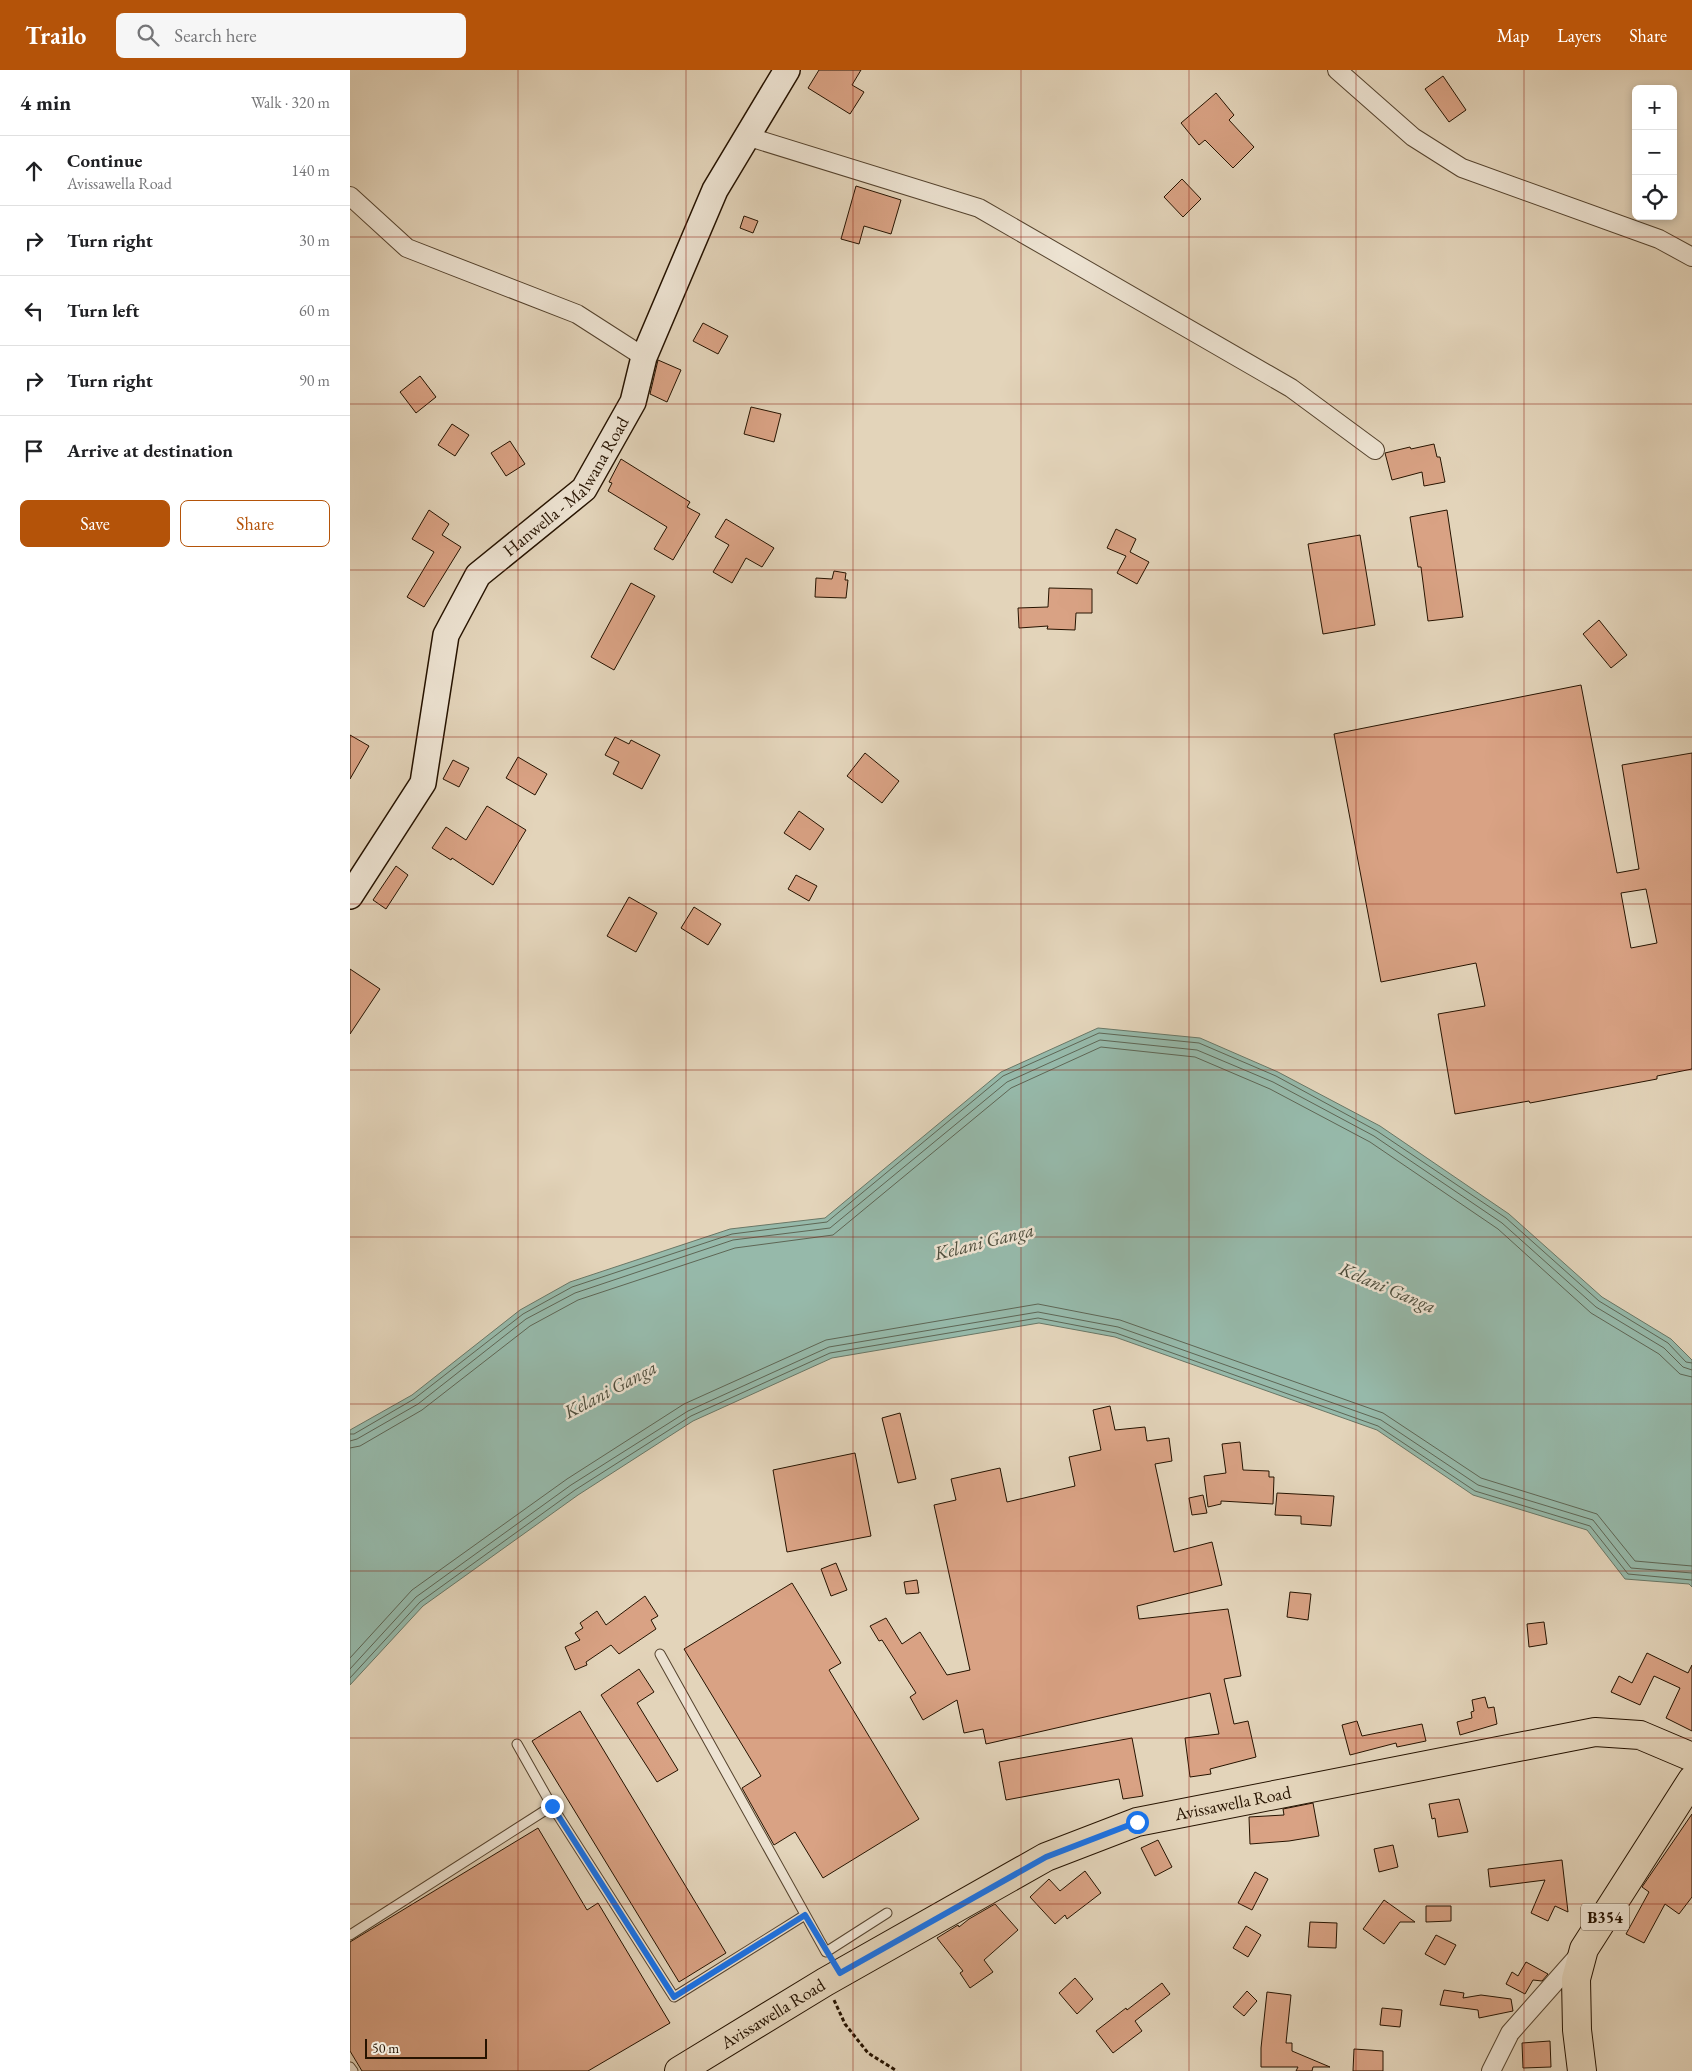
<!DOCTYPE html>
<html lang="en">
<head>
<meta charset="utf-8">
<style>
	body { margin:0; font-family:"EB Garamond",serif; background:#f6f6f6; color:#202124 }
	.controls { position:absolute; right:15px; top:15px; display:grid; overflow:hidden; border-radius:8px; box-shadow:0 2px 8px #0003 }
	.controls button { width:45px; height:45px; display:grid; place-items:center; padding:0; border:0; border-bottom:1px solid #e0e0e0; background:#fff; color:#202124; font:25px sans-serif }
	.scale { position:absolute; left:15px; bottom:12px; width:122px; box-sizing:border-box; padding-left:5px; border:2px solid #261300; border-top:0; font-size:14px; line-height:18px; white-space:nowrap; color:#261300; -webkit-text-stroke:4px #ede3d2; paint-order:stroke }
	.stop { position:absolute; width:15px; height:15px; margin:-11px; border:4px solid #1a73e8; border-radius:50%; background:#fff }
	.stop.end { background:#1a73e8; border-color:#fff; box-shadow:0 1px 5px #0008 }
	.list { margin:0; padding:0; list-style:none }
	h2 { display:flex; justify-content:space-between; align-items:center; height:65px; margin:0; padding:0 20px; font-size:21px }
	h2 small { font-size:16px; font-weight:400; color:#757577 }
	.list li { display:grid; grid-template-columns:32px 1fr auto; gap:15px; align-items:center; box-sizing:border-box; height:70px; padding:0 20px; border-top:1px solid #e0e0e0 }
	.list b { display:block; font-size:19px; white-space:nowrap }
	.list p { margin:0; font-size:16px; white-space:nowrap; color:#757577 }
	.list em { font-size:16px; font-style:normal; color:#757577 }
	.actions { display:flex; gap:10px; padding:15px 20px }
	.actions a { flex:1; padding:11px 0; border:1px solid #b45309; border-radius:8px; text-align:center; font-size:18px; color:#b45309 }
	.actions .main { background:#b45309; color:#fff }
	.icon { flex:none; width:28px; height:28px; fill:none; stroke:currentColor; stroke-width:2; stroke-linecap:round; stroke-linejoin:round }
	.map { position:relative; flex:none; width:1342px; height:2001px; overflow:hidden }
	header { display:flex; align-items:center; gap:30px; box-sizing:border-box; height:70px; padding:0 25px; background:#b45309; color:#fff }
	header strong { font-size:24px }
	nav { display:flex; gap:28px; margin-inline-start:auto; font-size:18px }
	.search { width:350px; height:45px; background:#f6f6f6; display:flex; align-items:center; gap:12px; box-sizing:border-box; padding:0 18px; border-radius:8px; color:#757577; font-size:19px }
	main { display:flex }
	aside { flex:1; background:#fff }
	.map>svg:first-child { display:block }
</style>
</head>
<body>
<header>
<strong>Trailo</strong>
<div class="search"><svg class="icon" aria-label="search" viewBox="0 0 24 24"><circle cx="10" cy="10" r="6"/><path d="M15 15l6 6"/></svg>Search here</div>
<nav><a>Map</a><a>Layers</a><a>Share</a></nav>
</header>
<main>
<aside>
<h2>4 min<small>Walk · 320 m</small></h2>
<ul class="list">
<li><svg class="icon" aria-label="ahead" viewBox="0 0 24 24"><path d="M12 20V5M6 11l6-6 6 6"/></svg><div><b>Continue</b><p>Avissawella Road</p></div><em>140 m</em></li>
<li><svg class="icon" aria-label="right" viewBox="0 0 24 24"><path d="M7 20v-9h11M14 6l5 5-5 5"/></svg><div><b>Turn right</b></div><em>30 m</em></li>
<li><svg class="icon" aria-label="left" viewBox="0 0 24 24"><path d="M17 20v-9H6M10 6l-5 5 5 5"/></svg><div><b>Turn left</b></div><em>60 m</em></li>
<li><svg class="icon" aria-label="right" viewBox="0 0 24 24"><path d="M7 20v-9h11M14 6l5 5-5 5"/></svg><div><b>Turn right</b></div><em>90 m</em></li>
<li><svg class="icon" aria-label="arrive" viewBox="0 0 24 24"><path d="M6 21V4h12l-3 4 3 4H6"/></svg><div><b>Arrive at destination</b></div></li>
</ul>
<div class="actions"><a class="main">Save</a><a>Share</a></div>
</aside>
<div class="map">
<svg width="1342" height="2001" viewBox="0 0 1342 2001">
	<rect width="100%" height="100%" fill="#e3d4ba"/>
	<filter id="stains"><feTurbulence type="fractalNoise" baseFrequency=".004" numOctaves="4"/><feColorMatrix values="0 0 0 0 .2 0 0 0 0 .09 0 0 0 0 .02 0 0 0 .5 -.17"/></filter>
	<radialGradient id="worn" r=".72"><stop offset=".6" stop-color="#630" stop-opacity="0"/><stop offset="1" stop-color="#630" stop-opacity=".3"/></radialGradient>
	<!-- water -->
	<path fill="#96b9aa" stroke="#697766" d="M748 958 850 968 928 1002 1030 1056 1159 1144 1252 1227 1321 1269 1342 1290V1517L1339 1514 1275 1509 1237 1460 1123 1425 1027 1360 765 1267 689 1253 482 1288 343 1351 228 1425 73 1536 0 1615V1360L62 1325 170 1240 220 1212 380 1159 475 1148 651 1002Z"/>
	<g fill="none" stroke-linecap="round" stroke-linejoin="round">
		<!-- shore -->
		<path stroke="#5e6655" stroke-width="1" d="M0 1364H4L64 1329 173 1244 222 1217 382 1164 477 1152 653 1006 749 963 849 973 926 1006 1027 1061 1156 1148 1249 1231 1318 1273 1336 1292 1342 1293
			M0 1371 7 1369 68 1334 176 1249 225 1223 383 1170 480 1158 657 1012 750 970 847 980 923 1012 1024 1066 1152 1153 1246 1237 1314 1278 1333 1297 1342 1300
			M0 1378 10 1376 72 1340 180 1256 228 1230 385 1178 483 1165 661 1018 751 977 845 987 920 1019 1020 1072 1148 1159 1241 1243 1309 1284 1330 1304 1342 1307
			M0 1588 62 1520 217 1409 334 1334 476 1270 688 1234 770 1250 1033 1343 1131 1408 1247 1444 1285 1491 1342 1496
			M0 1599 66 1527 221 1415 338 1341 479 1277 688 1242 768 1257 1031 1350 1128 1415 1243 1450 1281 1498 1342 1503
			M0 1608 70 1532 225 1420 341 1346 480 1283 688 1248 766 1263 1028 1356 1125 1421 1240 1456 1278 1504 1342 1510"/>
	</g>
	<!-- building -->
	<path fill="#d9a284" stroke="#261300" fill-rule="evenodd" d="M469 0H511L502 15 514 22 500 44 458 18Z
		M1093 6 1116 40 1099 52 1075 19Z
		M866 23 884 45 879 50 904 77 883 98 855 70 849 75 831 53Z
		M832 109 851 129 833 147 814 127Z
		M506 116 551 130 541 164 514 156 509 174 491 169Z
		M394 146 408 151 403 163 390 158Z
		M353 253 378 266 368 284 343 271Z
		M308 290 331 300 317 332 300 324Z
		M70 306 86 327 66 343 50 322Z
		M401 337 431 344 424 372 394 364Z
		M102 354 119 365 105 386 88 375Z
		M160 371 175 394 156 406 141 383Z
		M1084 374 1087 387H1090L1095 412 1074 416 1072 402 1042 410 1035 383 1060 377 1061 379Z
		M271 389 340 432 337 437 350 444 323 490 304 479 317 457 258 421 262 413 259 412Z
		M79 440 99 454 92 465 111 477 74 537 57 527 84 482 62 469Z
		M1097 440 1113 547 1078 551 1071 497H1068L1060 447Z
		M376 449 424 478 412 497 396 488 382 513 363 502 379 475 365 467Z
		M766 459 786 469 780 482 799 492 787 514 767 503 776 486 757 478Z
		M1010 465 1025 555 973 564 958 474Z
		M484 501 496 503 495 510H498L496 528 465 527 466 508 482 509Z
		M281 513 305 526 264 600 241 587Z
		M699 518 742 519V543H726L725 560 697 559 698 556 669 558 668 538 698 537Z
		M1249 550 1277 585 1261 598 1233 564Z
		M1231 615 1267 803 1289 799 1272 695 1342 683V999L1307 1006V1009L1180 1033 1179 1031 1105 1044 1088 944 1135 936 1126 893 1031 912 984 664ZM1296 819 1307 873 1281 878 1271 823Z
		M0 665 19 676 0 709Z
		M265 667 279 674 281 670 310 685 292 719 263 704 269 692 255 685Z
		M515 683 549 711 532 733 497 706Z
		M168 687 197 704 185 725 156 708Z
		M103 690 119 698 109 717 93 709Z
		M137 736 176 760 143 815 102 788 101 790 82 778 96 757 116 770Z
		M449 741 474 759 460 780 434 763Z
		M46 796 58 805 36 839 23 830Z
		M446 805 467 816 459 831 438 819Z
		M279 827 307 843 286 882 257 866Z
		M344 837 371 854 358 875 331 858Z
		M0 899 30 919 0 964Z
		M760 1336 765 1360 795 1357 797 1371 819 1368 822 1391 805 1394 824 1482 862 1472 872 1515 787 1536 789 1549 878 1539 891 1606 874 1609 884 1654 898 1651 906 1687 860 1699 861 1704 840 1707 835 1668 869 1664 860 1623 636 1674 633 1659 614 1663 607 1630 573 1650 560 1627 566 1623 532 1570 529 1571 520 1556 536 1548 552 1574 570 1562 597 1605 620 1600 584 1435 606 1430 601 1409 650 1398 657 1432 725 1416 719 1387 751 1380 743 1340Z
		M550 1343 566 1409 548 1413 532 1348Z
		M890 1372 893 1400 919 1401V1407H924L923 1434 871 1431V1434L858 1437 854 1406 876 1403 872 1374Z
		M505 1383 521 1466 437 1482 423 1400Z
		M927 1423 984 1426 981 1456 951 1454V1446L925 1445Z
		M853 1425 857 1443 842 1445 839 1428Z
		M486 1493 497 1520 481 1526 471 1499Z
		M567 1510 569 1523 556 1524 554 1512Z
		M442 1513 491 1593 479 1600 569 1749 473 1808 445 1762 424 1775 392 1718 411 1706 334 1579Z
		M940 1522 961 1524 958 1550 937 1547Z
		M295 1526 308 1546 301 1550 306 1559 269 1584 261 1575 236 1592 237 1595 225 1600 215 1577 230 1570 225 1563 233 1558 230 1553 247 1541 256 1555Z
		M1194 1552 1197 1574 1179 1577 1177 1554Z
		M1297 1583 1338 1603 1342 1595V1661L1316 1648 1330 1618 1304 1606 1290 1635 1261 1622 1269 1606 1282 1613Z
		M289 1599 304 1622 287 1633 328 1700 307 1712 251 1625Z
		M1135 1627 1138 1638 1144 1637 1147 1654 1110 1665 1107 1652 1122 1648 1121 1642 1124 1641 1122 1630Z
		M230 1641 376 1883 329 1912 182 1671Z
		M1007 1651 1012 1666 1072 1654 1076 1671 1047 1677 1046 1673 1000 1685 992 1655Z
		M782 1668 793 1726 773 1729 769 1709 656 1730 649 1692Z
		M1109 1729 1118 1762 1088 1767 1085 1748 1082 1749 1079 1734Z
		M963 1733 969 1766 939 1771 900 1774 899 1747 934 1745 933 1739Z
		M1342 1744V1827L1329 1844 1315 1834 1294 1873 1276 1864 1299 1822 1292 1817Z
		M188 1758 237 1840 248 1833 320 1953 238 2001H12L0 1981V1872Z
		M808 1770 822 1797 805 1806 791 1778Z
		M1043 1775 1048 1797 1029 1802 1024 1779Z
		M1212 1790 1218 1842 1205 1836 1198 1851 1181 1843 1195 1810 1140 1817 1138 1799Z
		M735 1801 751 1823 717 1849 715 1845 705 1854 680 1827 699 1809 710 1821Z
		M905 1802 918 1809 902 1840 888 1833Z
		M1034 1830 1065 1852H1050L1034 1874 1013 1859Z
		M645 1834 668 1860 634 1890 643 1902 620 1918 610 1903 613 1901 587 1868 608 1855 609 1857 619 1849Z
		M1076 1836H1101V1851L1076 1852Z
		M960 1852 987 1853 986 1878 958 1877Z
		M896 1856 911 1865 898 1887 883 1878Z
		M1086 1865 1106 1875 1095 1895 1075 1884Z
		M1176 1892 1198 1904 1192 1911 1183 1910 1175 1924 1156 1914 1162 1902 1168 1906Z
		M725 1908 743 1929 727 1944 709 1923Z
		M812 1913 820 1924 785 1951 792 1961 763 1983 746 1961 776 1938 777 1940Z
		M1094 1920 1114 1923 1113 1928 1131 1925 1161 1929 1163 1941 1129 1948 1128 1940 1090 1935Z
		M897 1921 907 1931 894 1946 883 1937Z
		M917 1922 941 1925 936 1973H942V1981L980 1997H963L962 2001H946L948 1997H911V1978Z
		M1032 1938 1052 1940 1050 1957 1030 1955Z
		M1200 1971 1201 1997 1173 1998 1172 1973Z
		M1004 1979 1033 1981V2001H1003Z"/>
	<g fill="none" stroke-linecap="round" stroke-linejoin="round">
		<defs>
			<path id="lane" d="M310 1584 476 1882 537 1843
				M167 1674 202 1736 324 1927 455 1845
				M0 1865 202 1736
				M0 1997 3 2001"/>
			<path id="street" d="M987 0 1063 67 1112 98 1309 169 1342 187
				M396 66 629 138 941 318 1025 380
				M0 126 57 178 227 244 294 287
				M1141 2001 1160 1963 1229 1885"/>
			<g id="secondary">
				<path id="s1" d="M0 826 73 713 96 565 128 505 234 419 283 332 294 287 365 120 437 0"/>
			</g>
			<g id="primary">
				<path id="s2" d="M329 2001 475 1912 696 1787 787 1752 1245 1662 1290 1665 1342 1687"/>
				<path d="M1232 2001 1227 1960 1226 1909 1234 1879 1342 1710"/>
			</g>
		</defs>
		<!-- lane casing -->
		<use href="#lane" stroke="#55432e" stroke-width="11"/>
		<!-- street casing -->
		<use href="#street" stroke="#55432e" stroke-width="20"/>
		<!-- secondary casing -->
		<use href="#secondary" stroke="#261300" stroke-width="28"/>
		<!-- primary casing -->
		<use href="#primary" stroke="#261300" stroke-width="30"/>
		<!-- path -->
		<path stroke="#261300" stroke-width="3" stroke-dasharray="4 2.5" stroke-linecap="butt" d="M484 1930 495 1954 518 1983 547 2001"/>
		<!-- lane -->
		<use href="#lane" stroke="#ede3d2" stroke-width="9"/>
		<!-- street -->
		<use href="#street" stroke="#ede3d2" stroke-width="18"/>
		<!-- secondary -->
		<use href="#secondary" stroke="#ede3d2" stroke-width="25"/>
		<!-- primary -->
		<use href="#primary" stroke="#e3d4ba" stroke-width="28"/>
	</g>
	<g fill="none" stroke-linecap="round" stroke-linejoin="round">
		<!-- route -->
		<path stroke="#1a73e8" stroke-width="6" d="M202 1736 324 1927 455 1845 490 1903 696 1787 787 1752"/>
	</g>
	<!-- grid -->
	<path fill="none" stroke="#8f2418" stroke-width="1" stroke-opacity="0.55" d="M168 0V2001M336 0V2001M503 0V2001M671 0V2001M839 0V2001M1006 0V2001M1174 0V2001M0 167H1342M0 334H1342M0 500H1342M0 667H1342M0 834H1342M0 1000H1342M0 1167H1342M0 1334H1342M0 1501H1342M0 1668H1342M0 1834H1342"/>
	<g text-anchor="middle" stroke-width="5" stroke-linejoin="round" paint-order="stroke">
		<!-- shield labels -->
		<rect fill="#ede3d2" stroke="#62513f" stroke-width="1" x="1231" y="1833.5" width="48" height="27" rx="4"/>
		<g font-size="16" font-weight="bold" fill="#261300">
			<text x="1255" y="1853">B354</text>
		</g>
		<!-- street labels -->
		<g font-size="18" fill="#261300" stroke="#ede3d2">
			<text dy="6" stroke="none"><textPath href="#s1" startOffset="479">Hanwella - Malwana Road</textPath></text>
			<text dy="6" stroke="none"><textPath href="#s2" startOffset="620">Avissawella Road</textPath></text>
			<text dy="6" stroke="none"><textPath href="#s2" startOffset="110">Avissawella Road</textPath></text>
		</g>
		<!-- water labels -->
		<g font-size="19" font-style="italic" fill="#4d4d3c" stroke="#ede3d2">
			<text transform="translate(634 1171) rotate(-14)" y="7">Kelani Ganga</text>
			<text transform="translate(1038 1217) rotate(23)" y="7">Kelani Ganga</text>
			<text transform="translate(260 1319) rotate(-28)" y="7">Kelani Ganga</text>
		</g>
	</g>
	<rect width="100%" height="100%" filter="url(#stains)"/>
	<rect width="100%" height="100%" fill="url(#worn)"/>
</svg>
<div class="controls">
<button>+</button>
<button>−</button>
<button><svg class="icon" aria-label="locate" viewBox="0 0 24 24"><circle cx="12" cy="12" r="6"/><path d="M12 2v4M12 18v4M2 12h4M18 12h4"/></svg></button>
</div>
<div class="scale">50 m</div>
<div class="stop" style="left:787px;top:1752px"></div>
<div class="stop end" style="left:202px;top:1736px"></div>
</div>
</main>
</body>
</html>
